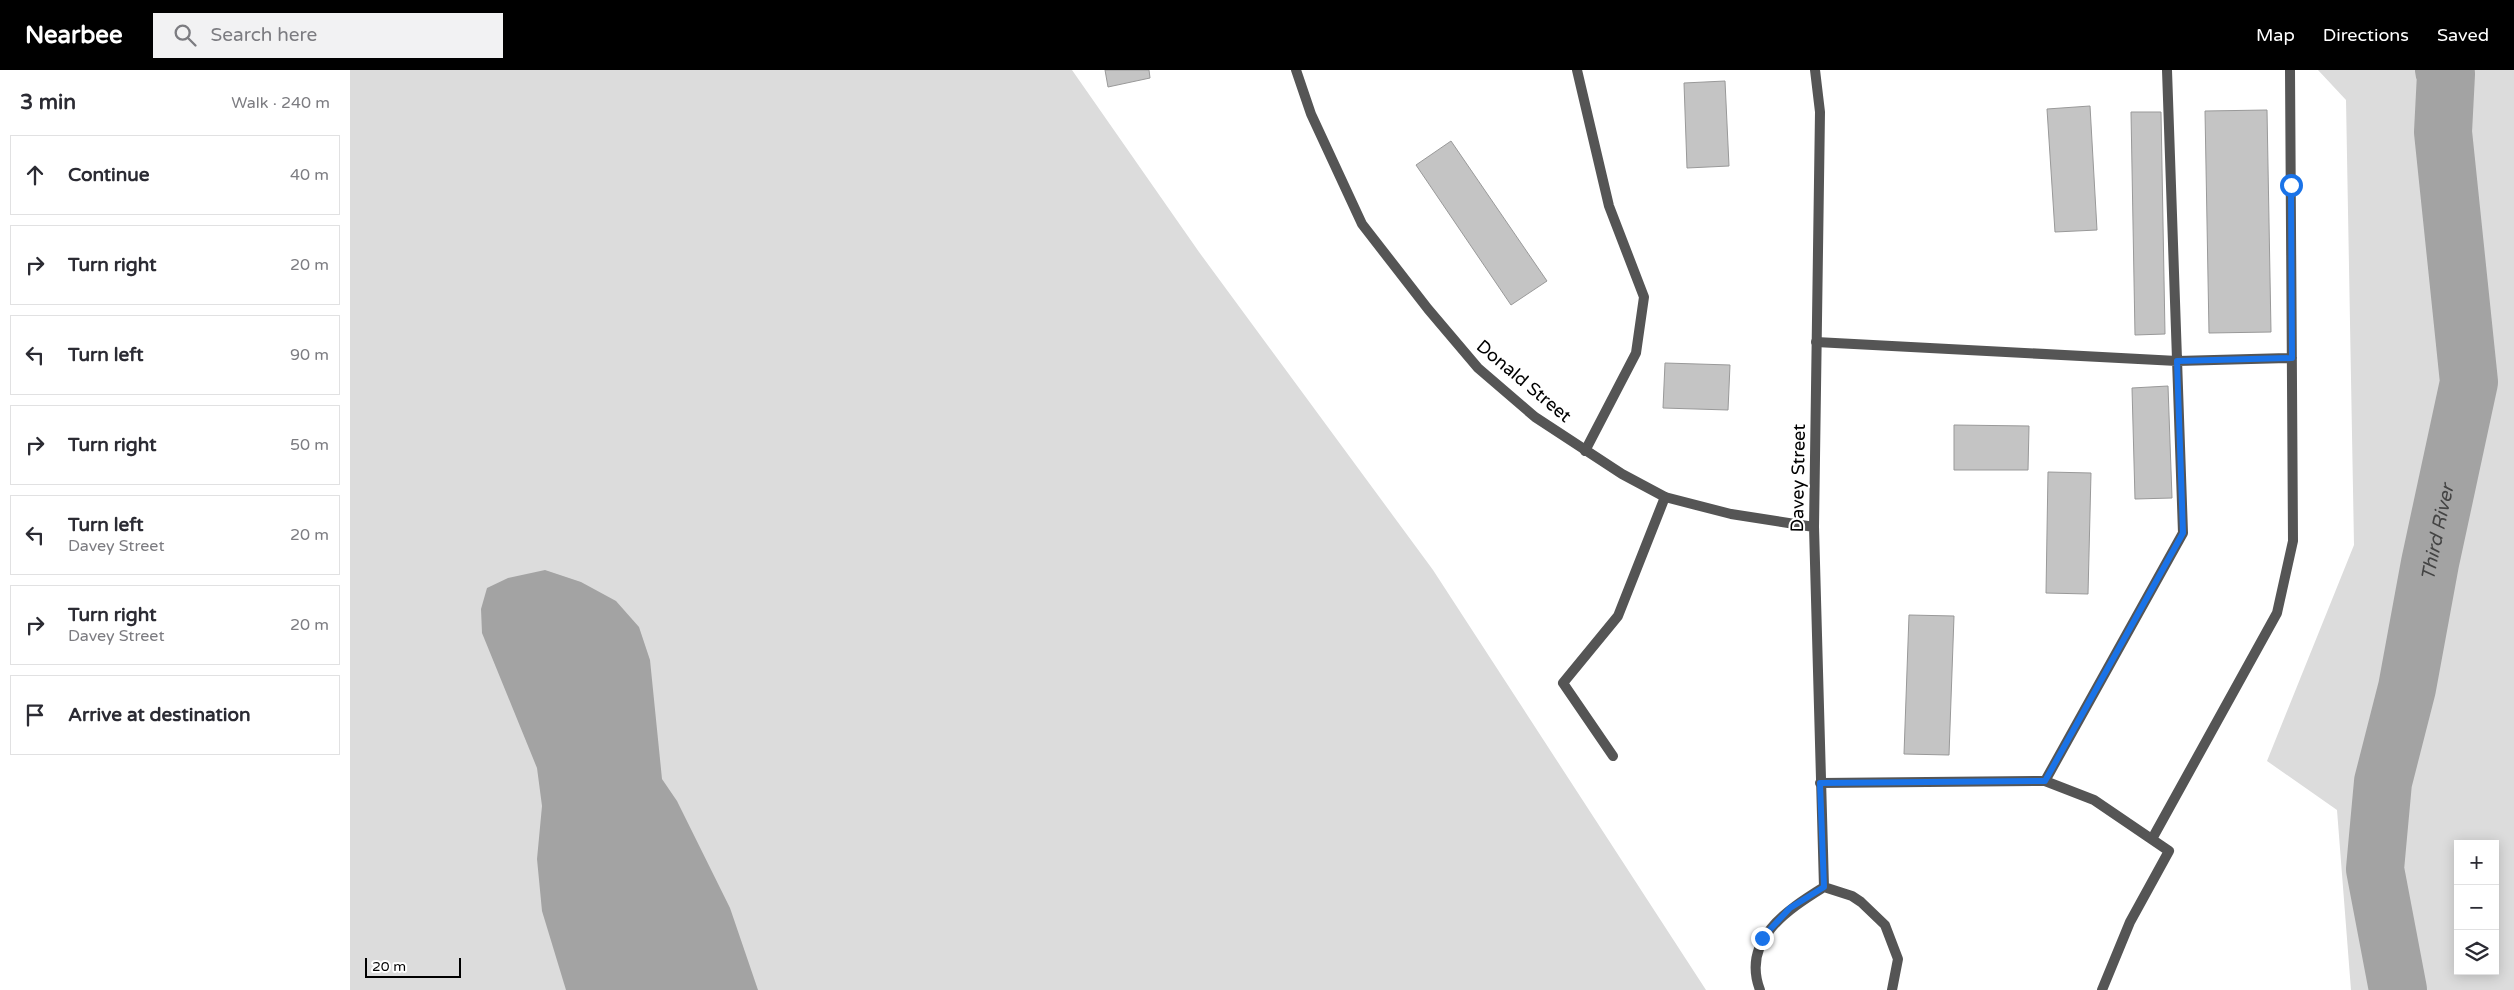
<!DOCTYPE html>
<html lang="en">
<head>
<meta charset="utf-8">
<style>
	body { margin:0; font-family:"Varela Round",sans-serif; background:#f2f2f3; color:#2b2b33 }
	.controls { position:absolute; right:15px; bottom:15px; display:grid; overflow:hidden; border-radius:0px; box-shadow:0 2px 12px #0003 }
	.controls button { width:45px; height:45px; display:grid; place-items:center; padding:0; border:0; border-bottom:1px solid #e1e1e2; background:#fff; color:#2b2b33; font:25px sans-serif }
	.scale { position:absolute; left:15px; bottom:12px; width:96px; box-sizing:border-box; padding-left:5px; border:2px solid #000; border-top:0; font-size:14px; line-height:18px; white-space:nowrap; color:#000; -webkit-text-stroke:4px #fff; paint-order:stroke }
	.stop { position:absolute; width:15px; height:15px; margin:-11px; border:4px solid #1a73e8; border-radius:50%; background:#fff }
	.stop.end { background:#1a73e8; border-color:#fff; box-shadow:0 1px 5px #0008 }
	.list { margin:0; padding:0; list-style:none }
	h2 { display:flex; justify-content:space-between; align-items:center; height:65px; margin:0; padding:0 20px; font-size:21px }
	h2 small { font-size:16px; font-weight:400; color:#7c7c81 }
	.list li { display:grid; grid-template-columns:32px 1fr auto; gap:15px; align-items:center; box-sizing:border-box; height:80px; margin:0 10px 10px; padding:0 10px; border:1px solid #e1e1e2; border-radius:0px }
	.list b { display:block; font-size:19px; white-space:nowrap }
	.list p { margin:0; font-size:16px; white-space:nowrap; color:#7c7c81 }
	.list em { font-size:16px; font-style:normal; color:#7c7c81 }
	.icon { flex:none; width:28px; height:28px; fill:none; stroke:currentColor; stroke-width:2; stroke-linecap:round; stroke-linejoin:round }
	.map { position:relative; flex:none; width:2164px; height:920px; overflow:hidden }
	header { display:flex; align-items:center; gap:30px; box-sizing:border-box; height:70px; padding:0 25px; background:#000; color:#fff }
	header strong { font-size:24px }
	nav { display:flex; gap:28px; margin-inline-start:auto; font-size:18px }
	.search { width:350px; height:45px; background:#f2f2f3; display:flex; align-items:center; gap:12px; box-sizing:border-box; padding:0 18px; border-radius:0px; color:#7c7c81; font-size:19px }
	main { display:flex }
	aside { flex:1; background:#fff }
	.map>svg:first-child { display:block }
</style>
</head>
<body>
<header>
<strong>Nearbee</strong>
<div class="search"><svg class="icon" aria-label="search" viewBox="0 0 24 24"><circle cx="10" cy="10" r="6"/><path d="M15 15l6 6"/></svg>Search here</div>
<nav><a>Map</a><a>Directions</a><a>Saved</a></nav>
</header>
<main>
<aside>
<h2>3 min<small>Walk · 240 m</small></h2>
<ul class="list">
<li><svg class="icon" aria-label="ahead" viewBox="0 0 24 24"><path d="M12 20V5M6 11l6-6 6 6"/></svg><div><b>Continue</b></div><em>40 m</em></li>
<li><svg class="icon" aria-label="right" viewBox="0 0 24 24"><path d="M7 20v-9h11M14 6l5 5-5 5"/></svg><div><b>Turn right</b></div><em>20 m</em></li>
<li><svg class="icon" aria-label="left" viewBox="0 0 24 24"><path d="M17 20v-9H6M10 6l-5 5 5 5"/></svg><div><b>Turn left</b></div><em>90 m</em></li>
<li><svg class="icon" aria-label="right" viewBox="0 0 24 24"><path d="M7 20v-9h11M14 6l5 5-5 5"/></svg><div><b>Turn right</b></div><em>50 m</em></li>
<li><svg class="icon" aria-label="left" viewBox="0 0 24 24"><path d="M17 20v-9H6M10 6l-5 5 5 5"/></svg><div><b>Turn left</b><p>Davey Street</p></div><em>20 m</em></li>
<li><svg class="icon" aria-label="right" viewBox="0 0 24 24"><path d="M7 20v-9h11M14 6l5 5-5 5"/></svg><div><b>Turn right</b><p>Davey Street</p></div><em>20 m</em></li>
<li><svg class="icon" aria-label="arrive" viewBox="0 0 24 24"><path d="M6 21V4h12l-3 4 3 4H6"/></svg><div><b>Arrive at destination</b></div></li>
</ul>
</aside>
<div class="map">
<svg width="2164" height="920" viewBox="0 0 2164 920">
	<rect width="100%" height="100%" fill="#fff"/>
	<!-- green -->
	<path fill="#dcdcdc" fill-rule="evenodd" d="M0 0H722L849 182 1083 500 1356 920H0Z
		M1968 0H2164V920H2001L1987 740 1917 691 2004 475 1996 30ZM2108 774H2145V901H2108Z"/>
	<!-- water -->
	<path fill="#a3a3a3" d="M195 500 231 512 266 531 289 557 300 590 312 709 327 731 380 838 408 920H216L192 841 187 789 192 736 187 698 132 563 131 539 137 518 158 508Z"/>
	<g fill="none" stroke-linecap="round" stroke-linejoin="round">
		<!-- river -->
		<path stroke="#a3a3a3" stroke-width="58" id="s1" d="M2048 920 2025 799 2033 712 2057 618 2080 493 2119 312 2093 62 2096 4 2094 0"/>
	</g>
	<!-- building -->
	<path fill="#c4c4c4" stroke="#999" d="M755 0H799L800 8 758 17Z
		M1375 11 1379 96 1337 98 1334 13Z
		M1740 36 1747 160 1705 162 1697 39Z
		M1917 40 1921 262 1859 263 1855 41Z
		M1781 42H1811L1815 264 1785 265Z
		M1101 71 1197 211 1161 235 1066 95Z
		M1315 293 1380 295 1378 340 1313 338Z
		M1818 316 1822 428 1785 429 1782 318Z
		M1604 355 1679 356 1678 400H1604Z
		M1698 402 1741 403 1738 524 1696 523Z
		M1559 545 1604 546 1599 685 1554 684Z"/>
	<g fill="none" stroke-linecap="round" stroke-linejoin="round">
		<!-- service -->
		<path stroke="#555" stroke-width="10" d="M1227 0 1259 136 1294 227 1286 283 1235 381
			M1466 272 1827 291 1942 288
			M1263 686 1213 613 1268 546 1315 427
			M1695 711 1744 730 1819 781 1780 852 1752 920
			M1470 713 1695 711 1833 463 1817 0
			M1802 769 1927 543 1943 471 1940 0"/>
		<!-- minor -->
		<path stroke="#555" stroke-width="10" d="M946 0 961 44 1012 154 1078 239 1128 298 1185 347 1272 404 1315 427 1381 444 1464 457
			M1465 0 1470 42 1464 457 1474 817
			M1474 817 1502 826 1511 832 1535 855 1548 889 1542 920
			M1410 920C1391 870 1437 840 1474 817"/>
	</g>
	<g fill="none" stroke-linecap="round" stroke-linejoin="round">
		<!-- route -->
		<path stroke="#1a73e8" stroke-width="6" d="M1412 868 1440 838 1474 817 1470 713 1695 711 1833 463 1827 291 1942 288 1941 115"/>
	</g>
	<g text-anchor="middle" stroke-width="4" stroke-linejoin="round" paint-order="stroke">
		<!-- street labels -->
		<g font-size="18" fill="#000" stroke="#fff">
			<text transform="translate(1174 311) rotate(40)" y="6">Donald Street</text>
			<text transform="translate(1448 408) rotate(-89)" y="6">Davey Street</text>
		</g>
		<!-- water labels -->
		<g font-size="19" font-style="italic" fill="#444" stroke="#fff">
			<text dy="7" stroke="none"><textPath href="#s1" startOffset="466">Third River</textPath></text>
		</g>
	</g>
</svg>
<div class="controls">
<button>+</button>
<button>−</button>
<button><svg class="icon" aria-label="layers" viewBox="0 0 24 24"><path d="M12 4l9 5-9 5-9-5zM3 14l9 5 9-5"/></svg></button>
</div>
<div class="scale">20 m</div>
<div class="stop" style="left:1941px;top:115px"></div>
<div class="stop end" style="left:1412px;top:868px"></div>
</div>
</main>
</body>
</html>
